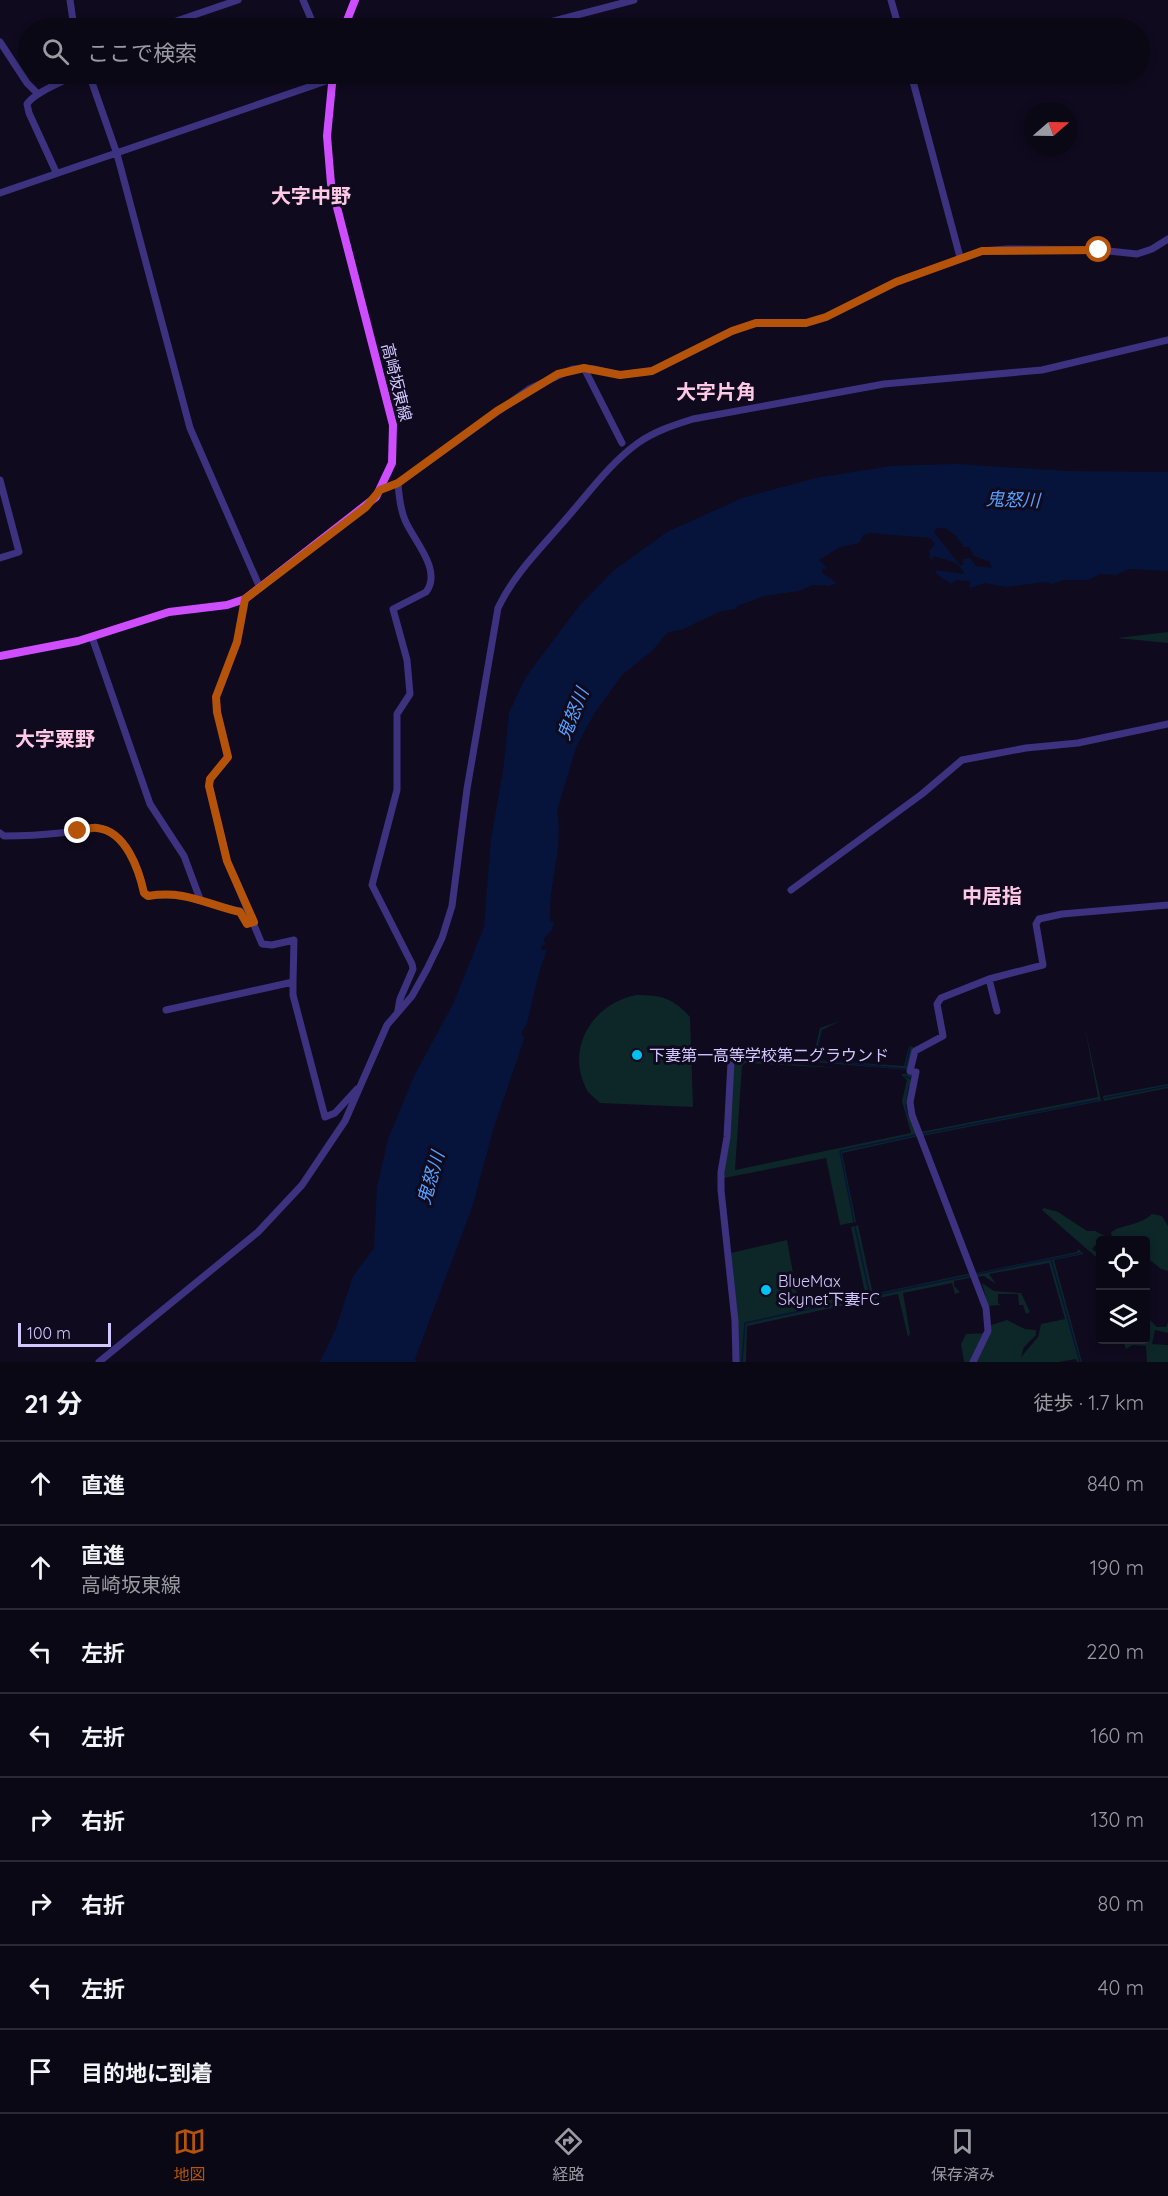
<!DOCTYPE html>
<html lang="ja">
<head>
<meta charset="utf-8">
<style>
	body { margin:0; font-family:Quicksand,"Noto Sans JP",sans-serif; background:#191623; color:#f1f3f6 }
	.controls { position:absolute; right:18px; bottom:18px; display:grid; overflow:hidden; border-radius:6px; box-shadow:0 3px 9px #0003 }
	.controls button { width:54px; height:54px; display:grid; place-items:center; padding:0; border:0; border-bottom:2px solid #2b2935; background:#0b0816; color:#f1f3f6; font:30px sans-serif }
	.compass { position:absolute; left:1024px; top:102px; width:54px; height:54px; border-radius:50%; background:#0b0816; box-shadow:0 3px 9px #0003; rotate:70deg }
	.scale { position:absolute; left:18px; bottom:15px; width:93px; box-sizing:border-box; padding-left:6px; border:3px solid #d3c7ff; border-top:0; font-size:16px; line-height:21px; white-space:nowrap; color:#d3c7ff; -webkit-text-stroke:4px #0f0a1e; paint-order:stroke }
	.stop { position:absolute; width:18px; height:18px; margin:-14px; border:4px solid #b45309; border-radius:50%; background:#fff }
	.stop.end { background:#b45309; border-color:#fff; box-shadow:0 2px 6px #0008 }
	.list { margin:0; padding:0; list-style:none }
	h2 { display:flex; justify-content:space-between; align-items:center; height:78px; margin:0; padding:0 24px; font-size:26px }
	h2 small { font-size:20px; font-weight:400; color:#9a9aa1 }
	.list li { display:grid; grid-template-columns:39px 1fr auto; gap:18px; align-items:center; box-sizing:border-box; height:84px; padding:0 24px; border-top:2px solid #2b2935 }
	.list b { display:block; font-size:22px; white-space:nowrap }
	.list p { margin:0; font-size:20px; white-space:nowrap; color:#9a9aa1 }
	.list em { font-size:20px; font-style:normal; color:#9a9aa1 }
	.icon { flex:none; width:33px; height:33px; fill:none; stroke:currentColor; stroke-width:2; stroke-linecap:round; stroke-linejoin:round }
	.map { position:relative; flex:none; width:1168px; height:1362px; overflow:hidden }
	.search { position:absolute; background:#0b0816; box-shadow:0 3px 9px #0003; left:18px; right:18px; top:18px; height:66px; display:flex; align-items:center; gap:15px; box-sizing:border-box; padding:0 21px; border-radius:33px; color:#9a9aa1; font-size:22px }
	.sheet { height:750px; background:#0b0816 }
	nav { display:flex; justify-content:space-around; align-items:center; box-sizing:border-box; height:84px; border-top:2px solid #2b2935; background:#0b0816; font-size:16px; color:#9a9aa1 }
	nav a { display:grid; justify-items:center; gap:3px }
	nav .on { color:#b45309 }
	.map>svg:first-child { display:block }
</style>
</head>
<body>
<div class="map">
<svg width="1168" height="1362" viewBox="0 0 1168 1362">
	<rect width="100%" height="100%" fill="#0f0a1e"/>
	<!-- green -->
	<path fill="#0d2628" d="M1168 632V643L1117 638Z
		M636 995C662 995 673 998 690 1017L693 1107 600 1103C595 1098 587 1093 585 1086 566 1045 595 1003 636 995Z
		M840 1021 822 1030 815 1060 904 1066 909 1046 913 1047 908 1070 814 1062 813 1058 820 1028Z
		M1084 1023 1101 1101 922 1136 921 1132 1098 1097Z
		M740 1060 840 1068 745 1063 742 1066 735 1170 911 1133 902 1101 907 1080 901 1074H912L909 1094 919 1136 842 1153 856 1222 840 1225 826 1158 724 1178 734 1064Z
		M1168 1084V1088L1104 1101 1103 1096Z
		M1044 1208 1058 1212 1087 1231H1095L1113 1240 1111 1233C1117 1225 1140 1226 1152 1214L1162 1216 1168 1226V1271L1161 1269 1146 1257V1240H1100L1092 1249 1100 1255V1259L1096 1257 1042 1210Z
		M858 1225 873 1294 972 1273 973 1277 954 1281V1286L960 1292 955 1294 952 1283 903 1293 910 1334 908 1337 898 1294 747 1326 746 1362H739L738 1323 731 1253 787 1240 799 1306 865 1293 851 1227Z
		M1078 1249 1084 1254 1054 1260 1082 1362H1077L1076 1359 1059 1362H964L961 1344 966 1334 987 1333 991 1325 1007 1320 1025 1329 1036 1330V1335L1024 1347 1021 1357 1038 1337 1041 1324 1065 1319 1049 1263 989 1274 996 1284 984 1276 977 1277 976 1273 1077 1252Z
		M982 1283 994 1291 1021 1293 1030 1312 1026 1314 1023 1305H1019L1018 1294H998V1303L1001 1305 988 1306Z
		M1146 1316 1157 1327H1166L1168 1322V1333L1155 1330 1152 1344 1168 1345V1362H1147L1146 1346 1133 1345 1126 1349 1123 1340H1146Z"/>
	<!-- water -->
	<path fill="#06143b" fill-rule="evenodd" d="M956 464 1067 471 1168 472V571L1129 569 1116 575 1101 574 1088 580H1063L1052 584 1044 582 1006 587 986 583 970 588V581L957 580 951 584 935 573 937 570 964 574C961 560 943 560 934 556L931 561 929 551 935 544 930 538 871 533 863 535 859 543 840 547 819 560 827 568 822 569V573L837 583 829 586 813 585 799 591 764 596 737 606 736 609 721 611 681 630 668 632 653 650 622 675 594 714 577 745 557 811C564 847 548 885 550 921L554 922 552 930 544 938 545 944 541 947 542 950H547C537 974 533 1001 527 1023 525 1028 522 1030 522 1036L525 1037 494 1127 472 1208 415 1359 417 1362H320L336 1328 353 1276 374 1248 377 1187 388 1139 415 1074 453 1004 484 927 491 839 503 771 509 713 525 678 579 606 614 570 667 532 742 498 816 478 890 466ZM945 528 956 536 964 547H969L974 556 990 562 992 568 976 566 970 558 963 559V565H960L934 532 936 528Z"/>
	<g fill="none" stroke-linecap="round" stroke-linejoin="round">
		<!-- stream -->
		<path stroke="#06143b" stroke-width="1.5" d="M822 1030 815 1060 906 1069
			M906 1066 910 1047
			M905 1076 911 1079
			M1105 1098 1168 1086
			M909 1117 906 1106 909 1087
			M923 1134 1098 1100
			M854 1222 840 1151 915 1135
			M1052 1259 1081 1253
			M977 1274 1051 1259 1080 1362
			M871 1296 972 1275
			M742 1362 745 1323 870 1296 855 1227"/>
		<!-- minor -->
		<path stroke="#3c3280" stroke-width="7" d="M70 0 74 28
			M303 0 315 28
			M891 0 899 28
			M156 28 238 0
			M527 28 634 0
			M0 42 27 83 37 93
			M89 74 117 154 190 428 260 588
			M911 74 960 257
			M56 172 29 113 27 104C35 92 63 82 77 74
			M0 193 332 79 359 74
			M584 368 622 443
			M0 480 19 552 0 558
			M398 484C399 495 400 509 405 520 413 540 443 570 426 592L393 609 407 660 410 694 397 714V790L372 885 412 964 413 969 400 999 398 1010
			M380 490 400 482 529 389 573 369H594L620 375 652 371 732 331 755 323H806L826 317 896 282 982 251 1007 249 1099 250 1137 254 1152 249 1168 239
			M245 599 237 642 216 697 217 712 228 757 210 779 209 786 227 861 262 944 272 945 294 940 293 982
			M92 637 150 804 184 856 200 899
			M0 833 4 836C23 836 42 835 60 833 71 832 87 826 98 828 127 833 139 869 144 893L148 896C186 890 205 905 240 911L247 924 254 922
			M791 890 922 794 962 760 1026 748 1078 743 1168 724
			M989 979 997 1011
			M166 1010 293 982V995L325 1117 335 1113 357 1089
			M731 1062 727 1137 721 1172V1190L735 1321 736 1362
			M99 1362 258 1232 302 1185 345 1121 387 1025 412 996 427 969 442 938 452 906 467 789 498 608C514 574 541 548 565 520 588 494 610 463 638 443 655 431 674 425 693 419L884 384 1042 370 1168 340
			M973 1362 988 1331 986 1308 912 1115 910 1102 916 1072 910 1071 915 1051 943 1036 937 1004 941 998 989 979 1043 965 1036 924 1039 919 1062 914 1168 905"/>
		<!-- major -->
		<path stroke="#ce4eff" stroke-width="8" d="M344 28 355 0
			M0 656 78 641 169 612 227 605 245 599 376 497 392 463 393 425 331 184 327 136 333 74"/>
	</g>
	<g fill="none" stroke-linecap="round" stroke-linejoin="round">
		<!-- route -->
		<path stroke="#b45309" stroke-width="8" d="M78 831C84 830 92 827 97 828 126 831 139 870 144 893L148 896C186 890 205 904 240 912L247 924 254 922 227 861 209 786 210 779 228 757 217 712 216 697 237 642 245 599 366 507 380 490 398 483 497 411 558 374 584 368 620 375 652 371 732 331 756 323H806L826 317 896 282 982 251 1099 250"/>
	</g>
	<!-- markers -->
	<g fill="#00c2f2" stroke="#0f0a1e" stroke-width="2">
		<circle cx="637" cy="1055" r="6"/>
		<circle cx="766" cy="1290" r="6"/>
	</g>
	<g text-anchor="middle" stroke-width="6" stroke-linejoin="round" paint-order="stroke">
		<!-- street labels -->
		<g font-size="16" fill="#d3c7ff" stroke="#0f0a1e">
			<text transform="translate(397 382) rotate(76)" y="6">高崎坂東線</text>
		</g>
		<!-- poi labels -->
		<g font-size="16" fill="#d3c7ff" stroke="#0f0a1e" text-anchor="start">
			<text x="649" y="1061">下妻第一高等学校第二グラウンド</text>
			<text x="778" y="1287">BlueMax<tspan x="778" dy="18">Skynet下妻FC</tspan></text>
		</g>
		<!-- water labels -->
		<g font-size="18" font-style="italic" fill="#55a0ff" stroke="#0f0a1e">
			<text transform="translate(1013 500) rotate(2)" y="6">鬼怒川</text>
			<text transform="translate(573 714) rotate(-68)" y="6">鬼怒川</text>
			<text transform="translate(431 1178) rotate(-74)" y="6">鬼怒川</text>
		</g>
		<!-- quarter labels -->
		<g font-size="20" font-weight="bold" fill="#ffc9e6" stroke="#0f0a1e">
			<text x="311" y="203">大字中野</text>
			<text x="716" y="399">大字片角</text>
			<text x="55" y="746">大字粟野</text>
			<text x="992" y="903">中居指</text>
		</g>
	</g>
</svg>
<div class="controls">
<button><svg class="icon" aria-label="locate" viewBox="0 0 24 24"><circle cx="12" cy="12" r="6"/><path d="M12 2v4M12 18v4M2 12h4M18 12h4"/></svg></button>
<button><svg class="icon" aria-label="layers" viewBox="0 0 24 24"><path d="M12 4l9 5-9 5-9-5zM3 14l9 5 9-5"/></svg></button>
</div>
<svg class="compass" viewBox="-18 -18 36 36"><path d="M0-13l5 13h-10z" fill="#e53935"/><path d="M0 13l5-13h-10z" fill="#9a9aa1"/></svg>
<div class="scale">100 m</div>
<div class="stop" style="left:1099px;top:250px"></div>
<div class="stop end" style="left:78px;top:831px"></div>
<div class="search"><svg class="icon" aria-label="search" viewBox="0 0 24 24"><circle cx="10" cy="10" r="6"/><path d="M15 15l6 6"/></svg>ここで検索</div>
</div>
<section class="sheet">
<h2>21 分<small>徒歩 · 1.7 km</small></h2>
<ul class="list">
<li><svg class="icon" aria-label="ahead" viewBox="0 0 24 24"><path d="M12 20V5M6 11l6-6 6 6"/></svg><div><b>直進</b></div><em>840 m</em></li>
<li><svg class="icon" aria-label="ahead" viewBox="0 0 24 24"><path d="M12 20V5M6 11l6-6 6 6"/></svg><div><b>直進</b><p>高崎坂東線</p></div><em>190 m</em></li>
<li><svg class="icon" aria-label="left" viewBox="0 0 24 24"><path d="M17 20v-9H6M10 6l-5 5 5 5"/></svg><div><b>左折</b></div><em>220 m</em></li>
<li><svg class="icon" aria-label="left" viewBox="0 0 24 24"><path d="M17 20v-9H6M10 6l-5 5 5 5"/></svg><div><b>左折</b></div><em>160 m</em></li>
<li><svg class="icon" aria-label="right" viewBox="0 0 24 24"><path d="M7 20v-9h11M14 6l5 5-5 5"/></svg><div><b>右折</b></div><em>130 m</em></li>
<li><svg class="icon" aria-label="right" viewBox="0 0 24 24"><path d="M7 20v-9h11M14 6l5 5-5 5"/></svg><div><b>右折</b></div><em>80 m</em></li>
<li><svg class="icon" aria-label="left" viewBox="0 0 24 24"><path d="M17 20v-9H6M10 6l-5 5 5 5"/></svg><div><b>左折</b></div><em>40 m</em></li>
<li><svg class="icon" aria-label="arrive" viewBox="0 0 24 24"><path d="M6 21V4h12l-3 4 3 4H6"/></svg><div><b>目的地に到着</b></div></li>
</ul>
</section>
<nav>
<a class="on"><svg class="icon" aria-label="map" viewBox="0 0 24 24"><path d="M3 6l6-2 6 2 6-2v14l-6 2-6-2-6 2zM9 4v14M15 6v14"/></svg>地図</a>
<a><svg class="icon" aria-label="directions" viewBox="0 0 24 24"><path d="M12 3l9 9-9 9-9-9zM9 14v-3h6M13 9l2 2-2 2"/></svg>経路</a>
<a><svg class="icon" aria-label="saved" viewBox="0 0 24 24"><path d="M7 4h10v16l-5-4-5 4z"/></svg>保存済み</a>
</nav>
</body>
</html>
